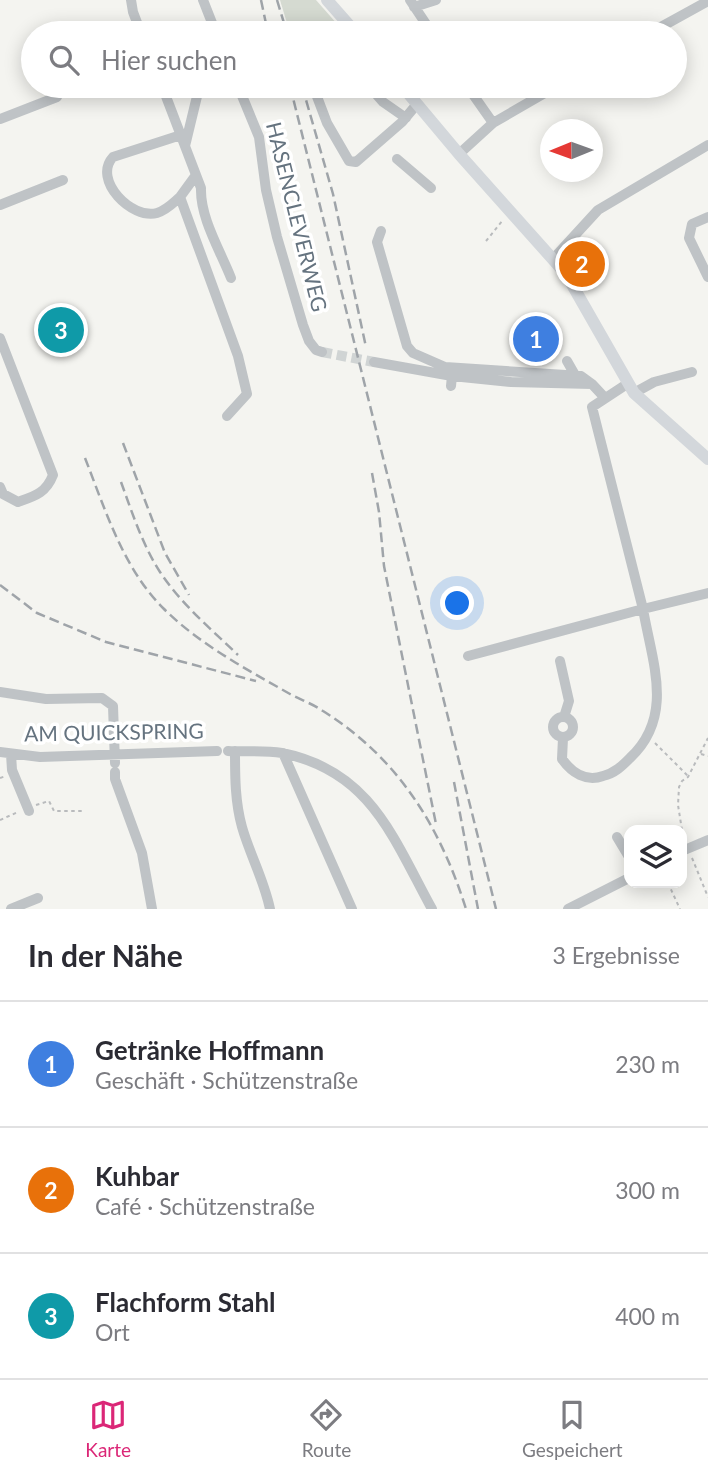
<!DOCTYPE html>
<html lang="de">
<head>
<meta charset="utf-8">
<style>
	body { margin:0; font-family:Lato,sans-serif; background:#f2f2f3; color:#2b2b33 }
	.controls { position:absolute; right:21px; bottom:21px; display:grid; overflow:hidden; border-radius:14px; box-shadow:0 4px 18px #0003 }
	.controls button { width:63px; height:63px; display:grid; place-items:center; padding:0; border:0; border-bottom:2px solid #e1e1e2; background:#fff; color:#2b2b33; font:35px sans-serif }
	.compass { position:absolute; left:540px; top:119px; width:63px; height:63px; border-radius:50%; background:#fff; box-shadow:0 4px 18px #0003; rotate:269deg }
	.you { position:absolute; left:458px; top:604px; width:24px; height:24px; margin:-18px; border:5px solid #fff; border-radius:50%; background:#1a73e8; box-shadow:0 0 0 10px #1a73e833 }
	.badge { display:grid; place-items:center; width:46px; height:46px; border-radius:50%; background:#db2777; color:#fff; font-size:23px; font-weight:700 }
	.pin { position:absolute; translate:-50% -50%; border:4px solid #fff; box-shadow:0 2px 7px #0006 }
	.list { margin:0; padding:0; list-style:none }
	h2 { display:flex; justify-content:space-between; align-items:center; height:91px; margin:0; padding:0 28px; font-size:30px }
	h2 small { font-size:23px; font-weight:400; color:#7c7c81 }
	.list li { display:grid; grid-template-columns:46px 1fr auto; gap:21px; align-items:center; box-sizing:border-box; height:126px; padding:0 28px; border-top:2px solid #e1e1e2 }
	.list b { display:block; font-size:26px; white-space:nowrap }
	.list p { margin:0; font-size:23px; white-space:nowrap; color:#7c7c81 }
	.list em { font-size:23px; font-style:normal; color:#7c7c81 }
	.icon { flex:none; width:38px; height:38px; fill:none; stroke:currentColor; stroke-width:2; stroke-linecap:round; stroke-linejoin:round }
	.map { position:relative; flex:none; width:708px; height:909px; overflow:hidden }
	.search { position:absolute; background:#fff; box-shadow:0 4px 18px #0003; left:21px; right:21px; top:21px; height:77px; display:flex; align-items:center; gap:18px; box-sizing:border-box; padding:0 24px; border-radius:38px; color:#7c7c81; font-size:26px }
	.sheet { height:469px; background:#fff }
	nav { display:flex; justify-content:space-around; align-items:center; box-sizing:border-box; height:98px; border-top:2px solid #e1e1e2; background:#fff; font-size:19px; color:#7c7c81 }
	nav a { display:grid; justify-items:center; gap:4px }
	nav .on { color:#db2777 }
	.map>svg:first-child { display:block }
</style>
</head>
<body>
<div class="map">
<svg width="708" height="909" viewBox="0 0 708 909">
	<rect width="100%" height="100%" fill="#f4f4f0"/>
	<!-- green -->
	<path fill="#d5dad1" d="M280 0H316L345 33H290Z"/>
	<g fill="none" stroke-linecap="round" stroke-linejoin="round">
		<!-- minor-tunnel -->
		<path stroke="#d0d4d4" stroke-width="10" stroke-dasharray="10 5" stroke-linecap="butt" d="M322 352 374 362"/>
		<!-- path -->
		<path stroke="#b9bbbd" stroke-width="2" stroke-dasharray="3.5 3.5" stroke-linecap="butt" d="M486 241 503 220
			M655 743 688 776
			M701 754 708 756
			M0 778 6 776
			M36 805 49 801 54 811H84
			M0 820 18 812
			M682 830 678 805 679 787 682 781 688 777 708 738
			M692 858 708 897
			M668 883 680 909"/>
		<!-- minor -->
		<path stroke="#bfc3c6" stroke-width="10" d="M131 0 133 12 141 33
			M203 0 216 33
			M410 0 432 33
			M414 7 436 0
			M650 33 708 1
			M162 86 201 188C200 218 220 250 231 278
			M238 86 259 137 266 190 277 237 303 325 309 341 316 350 322 352
			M313 86 327 123 349 161 356 162 402 122 417 104
			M369 86 383 102 406 118
			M467 86 493 123
			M0 119 57 97
			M185 146 199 88
			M459 154 493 123 557 86
			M397 159 431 188
			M196 175 180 197 238 356 247 394 227 416
			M180 197C173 203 167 210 157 213 132 220 92 180 113 157L181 135
			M0 205 63 180
			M708 217 692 224 689 238 708 277
			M381 231 377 242 407 346 413 353 445 367 581 376 592 384
			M554 258 598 210 708 145
			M0 338 53 475C46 493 35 496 18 502L3 494 0 487
			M567 361 575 375
			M374 362 452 376
			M451 386 452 376 511 382 592 384 605 398
			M634 393 654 382 692 372
			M468 656 643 609 592 407 627 384
			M560 661 569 701 564 717
			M0 692 46 699 102 698 113 706 115 763
			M553 727a10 10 0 1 1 20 0a10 10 0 1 1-20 0Z
			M563 738 562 759C572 773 586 782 603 776 615 773 622 766 630 758 675 716 652 662 643 609L708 593
			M228 751C246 752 264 750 282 753 371 771 393 838 432 909
			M235 751C235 776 235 802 242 827 250 855 264 880 270 909
			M0 752 40 757 217 751
			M283 753 352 909
			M11 754 12 770 29 811
			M115 772V779L142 853 152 909
			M617 837 629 857
			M682 851 708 840
			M11 909 38 898
			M568 909 629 878"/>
		<!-- major -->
		<path stroke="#d3d7db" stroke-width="12" d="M327 0 356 33
			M402 86 459 154 566 274 634 393 708 459"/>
		<!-- rail -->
		<path stroke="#9fa4a9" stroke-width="2.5" stroke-dasharray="10 5" stroke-linecap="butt" d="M261 0 268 33
			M277 0 287 33
			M290 86 496 909
			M302 86 333 194 366 347
			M123 443 165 553 189 595
			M85 458C105 509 123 568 163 608 199 644 246 669 290 694 301 700 313 704 323 711 398 758 440 826 466 909
			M372 473 379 512 384 566 436 824
			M121 482C132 512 142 544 160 572 181 604 211 629 238 655
			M0 585 37 613 106 642 256 681
			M454 782 478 909"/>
	</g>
	<g text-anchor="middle" stroke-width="7" stroke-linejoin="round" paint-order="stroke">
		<!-- street labels -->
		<g font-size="21" fill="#65737f" stroke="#fff">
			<text transform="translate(296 217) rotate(76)" y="7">HASENCLEVERWEG</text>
			<text transform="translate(114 733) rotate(-1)" y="7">AM QUICKSPRING</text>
		</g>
	</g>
</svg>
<div class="controls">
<button><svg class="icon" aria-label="layers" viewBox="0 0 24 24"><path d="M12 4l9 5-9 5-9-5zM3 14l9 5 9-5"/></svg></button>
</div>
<svg class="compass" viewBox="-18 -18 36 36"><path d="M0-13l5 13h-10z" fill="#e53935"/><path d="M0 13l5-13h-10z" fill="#7c7c81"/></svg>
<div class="you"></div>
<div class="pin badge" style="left:536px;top:339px;background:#3f7fe0">1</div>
<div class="pin badge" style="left:582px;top:264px;background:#e8710a">2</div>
<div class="pin badge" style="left:61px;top:330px;background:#0f9aa8">3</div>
<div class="search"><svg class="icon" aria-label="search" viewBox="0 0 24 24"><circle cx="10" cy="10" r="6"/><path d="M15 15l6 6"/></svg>Hier suchen</div>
</div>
<section class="sheet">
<h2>In der Nähe<small>3 Ergebnisse</small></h2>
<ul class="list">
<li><span class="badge" style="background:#3f7fe0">1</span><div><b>Getränke Hoffmann</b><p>Geschäft · Schützenstraße</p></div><em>230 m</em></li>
<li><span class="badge" style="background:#e8710a">2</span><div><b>Kuhbar</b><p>Café · Schützenstraße</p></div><em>300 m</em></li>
<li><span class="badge" style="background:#0f9aa8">3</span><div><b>Flachform Stahl</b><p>Ort</p></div><em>400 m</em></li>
</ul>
</section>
<nav>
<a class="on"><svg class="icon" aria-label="map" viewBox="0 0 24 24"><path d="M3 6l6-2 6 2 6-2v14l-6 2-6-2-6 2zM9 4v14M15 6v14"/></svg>Karte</a>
<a><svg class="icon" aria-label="directions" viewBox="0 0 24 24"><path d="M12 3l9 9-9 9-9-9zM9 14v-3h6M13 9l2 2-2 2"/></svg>Route</a>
<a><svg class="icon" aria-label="saved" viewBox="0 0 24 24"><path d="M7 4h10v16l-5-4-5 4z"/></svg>Gespeichert</a>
</nav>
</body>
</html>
